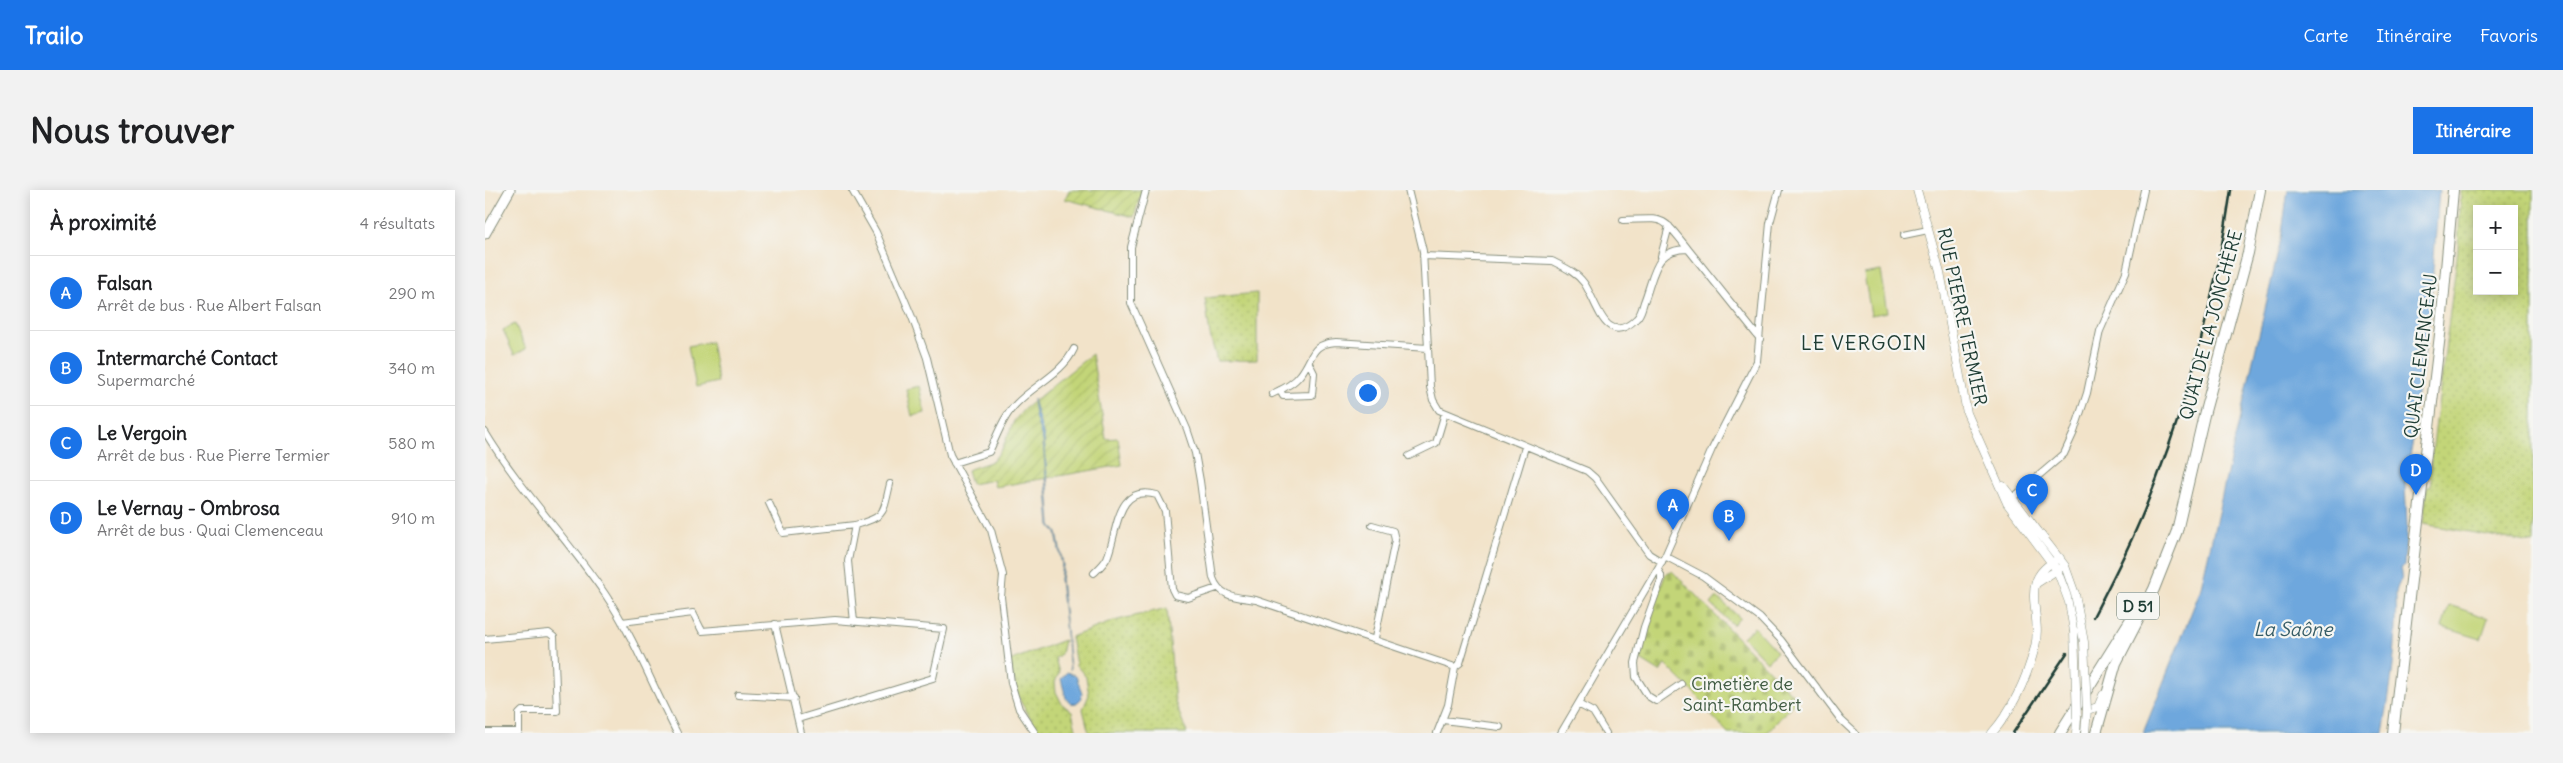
<!DOCTYPE html>
<html lang="fr">
<head>
<meta charset="utf-8">
<style>
	body { margin:0; font-family:Delius,sans-serif; background:#f2f2f2; color:#202124 }
	.controls { position:absolute; right:15px; top:15px; display:grid; overflow:hidden; border-radius:0px; box-shadow:0 2px 12px #0003 }
	.controls button { width:45px; height:45px; display:grid; place-items:center; padding:0; border:0; border-bottom:1px solid #e0e0e0; background:#fff; color:#202124; font:25px sans-serif }
	.you { position:absolute; left:882px; top:202px; width:18px; height:18px; margin:-12px; border:4px solid #fff; border-radius:50%; background:#1a73e8; box-shadow:0 0 0 8px #1a73e833 }
	.badge { display:grid; place-items:center; width:32px; height:32px; border-radius:50%; background:#1a73e8; color:#fff; font-size:16px; font-weight:700 }
	.pin { position:absolute; translate:-50% -41px; filter:drop-shadow(0 1px 2px #0008) }
	.pin::after { content:''; position:absolute; top:26px; width:18px; height:15px; background:inherit; clip-path:polygon(0 0,100% 0,50% 100%) }
	.list { margin:0; padding:0; list-style:none }
	h2 { display:flex; justify-content:space-between; align-items:center; height:65px; margin:0; padding:0 20px; font-size:21px }
	h2 small { font-size:16px; font-weight:400; color:#757577 }
	.list li { display:grid; grid-template-columns:32px 1fr auto; gap:15px; align-items:center; box-sizing:border-box; height:75px; padding:0 20px; border-top:1px solid #e0e0e0 }
	.list b { display:block; font-size:19px; white-space:nowrap }
	.list p { margin:0; font-size:16px; white-space:nowrap; color:#757577 }
	.list em { font-size:16px; font-style:normal; color:#757577 }
	.map { position:relative; flex:none; width:2048px; height:543px; overflow:hidden; border-radius:0px }
	header { display:flex; align-items:center; gap:30px; box-sizing:border-box; height:70px; padding:0 25px; background:#1a73e8; color:#fff }
	header strong { font-size:24px }
	nav { display:flex; gap:28px; margin-inline-start:auto; font-size:18px }
	.intro { display:flex; align-items:center; justify-content:space-between; box-sizing:border-box; height:120px; padding:0 30px }
	h1 { margin:0; font-size:35px }
	.button { padding:12px 22px; border-radius:0px; background:#1a73e8; color:#fff; font-size:18px; font-weight:700 }
	main { display:flex; gap:30px; padding:0 30px }
	aside { flex:1; background:#fff; border-radius:0px; box-shadow:0 2px 12px #0003 }
	.map>svg:first-child { display:block }
</style>
</head>
<body>
<header>
<strong>Trailo</strong>
<nav><a>Carte</a><a>Itinéraire</a><a>Favoris</a></nav>
</header>
<div class="intro"><h1>Nous trouver</h1><a class="button">Itinéraire</a></div>
<main>
<aside>
<h2>À proximité<small>4 résultats</small></h2>
<ul class="list">
<li><span class="badge">A</span><div><b>Falsan</b><p>Arrêt de bus · Rue Albert Falsan</p></div><em>290 m</em></li>
<li><span class="badge">B</span><div><b>Intermarché Contact</b><p>Supermarché</p></div><em>340 m</em></li>
<li><span class="badge">C</span><div><b>Le Vergoin</b><p>Arrêt de bus · Rue Pierre Termier</p></div><em>580 m</em></li>
<li><span class="badge">D</span><div><b>Le Vernay - Ombrosa</b><p>Arrêt de bus · Quai Clemenceau</p></div><em>910 m</em></li>
</ul>
</aside>
<div class="map">
<svg width="2048" height="543" viewBox="0 0 2048 543">
	<defs>
		<pattern id="grass-dots" width="8" height="8" patternUnits="userSpaceOnUse" patternTransform="scale(1.25)"><rect width="8" height="8" fill="#c3d578"/><path d="M2 2h.1M6 6h.1" fill="none" stroke="#a7b868" stroke-width="1.8" stroke-linecap="round"/></pattern>
		<pattern id="cemetery-stones" width="16" height="16" patternUnits="userSpaceOnUse" patternTransform="scale(1.25)"><rect width="16" height="16" fill="#c3d578"/><path d="M2 7V4a2 2 0 0 1 4 0v3zM10 15v-3a2 2 0 0 1 4 0v3z" fill="#a7b868"/></pattern>
		<pattern id="park-crowns" width="20" height="18" patternUnits="userSpaceOnUse" patternTransform="scale(1.25)"><rect width="20" height="18" fill="#c3d578"/><path d="M2 6a3 3 0 1 1 6 0M12 15a3 3 0 1 1 6 0" fill="none" stroke="#a7b868"/></pattern>
		<pattern id="garden-furrows" width="10" height="10" patternUnits="userSpaceOnUse" patternTransform="scale(1.25)"><rect width="10" height="10" fill="#c3d578"/><path d="M-1 1l2-2M0 10L10 0M9 11l2-2" fill="none" stroke="#a7b868"/></pattern>
	</defs>
	<rect width="100%" height="100%" fill="#f6f6f2"/>
	<filter id="ink" filterUnits="userSpaceOnUse"><feTurbulence type="fractalNoise" baseFrequency=".02" numOctaves="2"/><feDisplacementMap in="SourceGraphic" scale="10" xChannelSelector="R" yChannelSelector="G"/><feConvolveMatrix kernelMatrix="1 2 1 2 8 2 1 2 1" color-interpolation-filters="sRGB"/></filter>
	<filter id="wash" filterUnits="userSpaceOnUse"><feTurbulence type="fractalNoise" baseFrequency=".0096" numOctaves="4" result="noise"/><feDisplacementMap in="SourceGraphic" scale="20" xChannelSelector="R" yChannelSelector="G"/><feGaussianBlur stdDeviation="1.12" result="paint"/><feColorMatrix in="noise" values="0 0 0 0 0 0 0 0 0 0 0 0 0 0 0 0 0 1.4 0 .05"/><feComposite in="paint" operator="in"/></filter>
	<g filter="url(#wash)">
		<rect width="100%" height="100%" fill="#f2e3c9"/>
		<!-- grass -->
		<path fill="url(#grass-dots)" stroke="#718956" fill-rule="evenodd" d="M1976 0H2048V353L1938 334 1942 298 1946 295 1947 290 1944 287 1973 59ZM1992 19H2029V101H1992Z
			M772 103V170L732 171 725 145 720 108Z
			M682 418 690 512 702 543H604L598 519 604 505 601 487 591 475 586 447 629 431Z
			M579 450 576 464 570 468 574 483 570 492 571 502 577 514 587 522 592 543H554L533 507 524 471Z"/>
		<!-- cemetery -->
		<path fill="url(#cemetery-stones)" stroke="#718956" d="M1187 381 1312 509 1282 543H1243L1223 522 1221 515 1180 474 1175 482 1154 469 1165 426 1181 383Z"/>
		<!-- park -->
		<path fill="url(#park-crowns)" stroke="#718956" d="M1232 407 1255 428 1248 435 1226 414Z"/>
		<!-- garden -->
		<path fill="url(#garden-furrows)" stroke="#718956" d="M584 0H657L649 27 580 9Z
			M607 164 621 249 633 248 637 275 510 297 508 290 486 294 482 280 508 271 517 259 529 231 539 219Z"/>
		<!-- pitch -->
		<path fill="#c3d578" stroke="#718956" d="M1396 81 1403 122 1386 125 1379 84Z
			M30 134 41 159 29 165 18 140Z
			M226 152 233 192 211 197 203 156Z
			M434 196 440 223 427 226 421 199Z
			M1964 415 2003 428 1996 449 1957 437Z
			M1269 437 1292 462 1282 472 1258 447Z"/>
		<!-- water -->
		<path fill="#6ea7dd" stroke="#467288" d="M1803 0H1954L1945 121 1937 183 1926 229 1928 250 1920 295 1922 335 1919 375 1916 379C1920 388 1911 395 1911 404 1913 451 1906 496 1898 543H1658L1715 401 1796 49Z
			M548 209 559 247 566 335 572 343 578 375 576 389 585 480 575 389 577 375 571 343 565 335 558 251 550 226Z
			M582 482 591 486 597 504 595 510 590 514 585 513 581 508 576 489Z"/>
	</g>
	<g filter="url(#ink)">
		<g fill="none" stroke-linecap="round" stroke-linejoin="round">
			<defs>
				<path id="minor" d="M367 0 391 42 427 127 442 168 465 265 506 340 518 385 516 407 526 493 534 519 550 543
					M661 0 646 57V113L702 239 710 263 715 291 728 388C735 408 753 407 771 410L970 477
					M923 0 938 61 945 197 948 210 954 220 1102 281 1110 288 1164 364 1177 372
					M1138 30C1181 29 1175 24 1203 59
					M1419 45 1443 40
					M938 66 1067 71C1079 77 1091 82 1099 93 1112 111 1120 159 1151 129 1156 125 1157 118 1159 112 1170 84 1169 59 1203 59L1275 149
					M1176 66 1184 36
					M795 200 798 206 827 205 829 183 824 173
					M787 204C797 199 809 194 816 184 829 167 825 154 851 152L943 158
					M0 242C35 300 82 348 120 404 149 447 168 497 192 543
					M924 266 951 253 960 223
					M469 273 504 262C512 246 518 227 531 214 549 195 578 183 589 159
					M1524 311 1579 264 1589 242 1602 203 1615 141 1641 82 1659 0
					M284 313 298 343 370 335 363 371 369 432
					M370 335C401 327 398 323 405 294
					M887 335 908 341 910 350 890 448
					M1180 366 1218 386 1275 428 1296 450 1356 530 1370 543
					M1173 380 1176 385V390L1159 437 1150 473 1151 487 1163 506 1171 511 1196 494
					M609 383C613 379 619 374 622 368 633 343 630 293 672 305L680 321 687 399 690 405 703 408 732 398
					M137 432 208 423 217 441 350 430 459 439 448 488 313 529
					M290 434 316 543
					M0 449 64 443 69 447 72 521H37L34 524V542H0
					M970 477 975 473 1040 257
					M253 505 309 508
					M1093 514 1108 522 1121 543
					M958 530 1015 537
					M952 543 963 515 970 477
					M1076 543 1180 366 1227 259 1272 171 1285 33 1294 0"/>
				<path id="tertiary" d="M1432 0 1455 82 1482 223 1522 313 1572 380 1584 412 1589 441
					M1518 296 1580 376 1590 404
					M1552 393 1575 378
					M1507 543C1528 519 1542 487 1550 457 1559 422 1530 390 1575 368
					M1591 543 1592 528
					M1600 543 1602 520 1613 517 1618 505"/>
				<path id="secondary" d="M0 44 25 0"/>
				<path id="primary" d="M1575 543 1646 429
					M1611 543 1631 473 1669 399 1692 341 1719 225 1763 63 1775 0
					M1908 543 1956 136 1968 0"/>
			</defs>
			<!-- minor casing -->
			<use href="#minor" stroke="#88907e" stroke-width="8"/>
			<!-- tertiary casing -->
			<use href="#tertiary" stroke="#88907e" stroke-width="9"/>
			<!-- secondary casing -->
			<use href="#secondary" stroke="#88907e" stroke-width="11"/>
			<!-- primary casing -->
			<use href="#primary" stroke="#88907e" stroke-width="12"/>
			<!-- minor -->
			<use href="#minor" stroke="#fff" stroke-width="6"/>
			<!-- tertiary -->
			<use href="#tertiary" stroke="#fff" stroke-width="8"/>
			<!-- secondary -->
			<use href="#secondary" stroke="#fff" stroke-width="9"/>
			<!-- primary -->
			<use href="#primary" stroke="#fff" stroke-width="10"/>
			<!-- rail -->
			<path stroke="#1f3d34" stroke-width="2.5" d="M1608 427C1626 392 1644 358 1659 321 1701 219 1730 110 1746 0
				M1528 543 1582 463"/>
			<defs>
				<path id="tertiary-bridge" d="M1590 404 1599 452 1602 520
					M1589 441 1592 528"/>
			</defs>
			<!-- tertiary-bridge casing -->
			<use href="#tertiary-bridge" stroke="#88907e" stroke-width="9" stroke-linecap="butt"/>
			<!-- tertiary-bridge -->
			<use href="#tertiary-bridge" stroke="#fff" stroke-width="8"/>
		</g>
	</g>
	<g text-anchor="middle" stroke-width="4.5" stroke-linejoin="round" paint-order="stroke">
		<!-- shield labels -->
		<rect fill="#f6f6f2" stroke="#60746d" stroke-width="1" x="1632" y="402.5" width="42" height="27" rx="4"/>
		<g font-size="16" font-weight="bold" fill="#1f3d34">
			<text x="1653" y="422">D 51</text>
		</g>
		<!-- street labels -->
		<g font-size="18" fill="#1f3d34" stroke="#f6f6f2">
			<text transform="translate(1477 127) rotate(78)" y="6">RUE PIERRE TERMIER</text>
			<text transform="translate(1726 135) rotate(-75)" y="6">QUAI DE LA JONCHÈRE</text>
			<text transform="translate(1936 166) rotate(-83)" y="6">QUAI CLEMENCEAU</text>
		</g>
		<!-- park labels -->
		<g font-size="18" fill="#405b42" stroke="#f6f6f2">
			<text x="1257" y="500">Cimetière de<tspan x="1257" dy="21">Saint-Rambert</tspan></text>
		</g>
		<!-- water labels -->
		<g font-size="19" font-style="italic" fill="#375d67" stroke="#f6f6f2">
			<text x="1808" y="446">La Saône</text>
		</g>
		<!-- quarter labels -->
		<g font-size="20" letter-spacing="1" fill="#1f3d34" stroke="#f6f6f2">
			<text x="1379" y="160">LE VERGOIN</text>
		</g>
	</g>
</svg>
<div class="controls">
<button>+</button>
<button>−</button>
</div>
<div class="you"></div>
<div class="pin badge" style="left:1188px;top:340px">A</div>
<div class="pin badge" style="left:1244px;top:351px">B</div>
<div class="pin badge" style="left:1547px;top:325px">C</div>
<div class="pin badge" style="left:1931px;top:305px">D</div>
</div>
</main>
</body>
</html>
